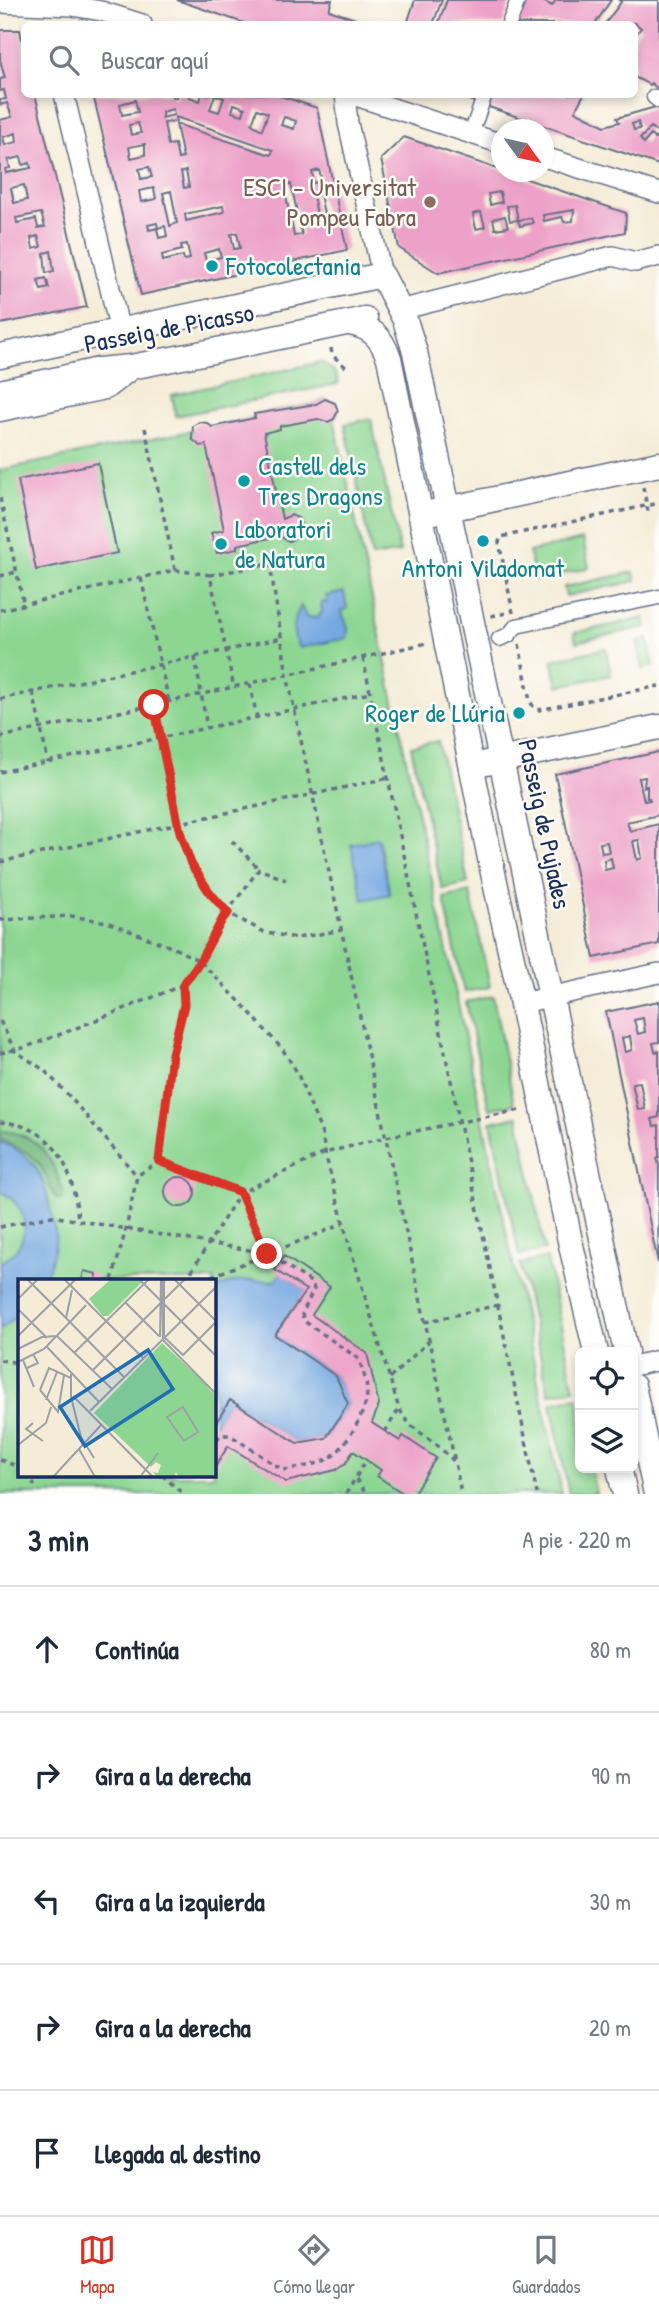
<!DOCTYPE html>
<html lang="es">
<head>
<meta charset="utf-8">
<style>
	body { margin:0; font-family:"Patrick Hand",sans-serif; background:#f2f2f3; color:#1f2937 }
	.controls { position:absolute; right:21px; bottom:21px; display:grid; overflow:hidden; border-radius:10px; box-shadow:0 4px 10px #0003 }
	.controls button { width:63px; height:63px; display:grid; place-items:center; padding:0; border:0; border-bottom:2px solid #e0e1e3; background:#fff; color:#1f2937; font:35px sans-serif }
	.compass { position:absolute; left:491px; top:119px; width:63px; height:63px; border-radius:50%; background:#fff; box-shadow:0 4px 10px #0003; rotate:123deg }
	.stop { position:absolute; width:21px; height:21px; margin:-16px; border:5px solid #d93025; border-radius:50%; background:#fff }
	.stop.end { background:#d93025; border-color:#fff; box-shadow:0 2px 7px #0008 }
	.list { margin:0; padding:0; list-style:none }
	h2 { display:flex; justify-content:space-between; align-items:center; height:91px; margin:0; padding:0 28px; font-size:30px }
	h2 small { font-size:23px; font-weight:400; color:#747a83 }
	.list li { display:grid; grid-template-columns:46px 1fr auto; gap:21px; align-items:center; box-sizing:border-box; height:126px; padding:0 28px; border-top:2px solid #e0e1e3 }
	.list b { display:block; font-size:26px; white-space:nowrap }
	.list em { font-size:23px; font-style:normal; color:#747a83 }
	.icon { flex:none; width:38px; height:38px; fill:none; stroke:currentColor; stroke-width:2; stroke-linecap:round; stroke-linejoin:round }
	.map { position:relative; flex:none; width:659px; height:1494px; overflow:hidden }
	.search { position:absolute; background:#fff; box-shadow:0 4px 10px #0003; left:21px; right:21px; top:21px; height:77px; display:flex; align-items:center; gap:18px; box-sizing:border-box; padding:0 24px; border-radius:10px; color:#747a83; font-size:26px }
	.sheet { height:721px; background:#fff }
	nav { display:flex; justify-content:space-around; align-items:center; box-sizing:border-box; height:98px; border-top:2px solid #e0e1e3; background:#fff; font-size:19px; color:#747a83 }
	nav a { display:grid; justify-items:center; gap:4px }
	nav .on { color:#d93025 }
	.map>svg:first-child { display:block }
</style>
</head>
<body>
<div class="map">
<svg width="659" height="1494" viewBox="0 0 659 1494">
	<rect width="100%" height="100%" fill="#fdfcf7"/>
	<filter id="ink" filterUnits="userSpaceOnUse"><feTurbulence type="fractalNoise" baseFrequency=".0143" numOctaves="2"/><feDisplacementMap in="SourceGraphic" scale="14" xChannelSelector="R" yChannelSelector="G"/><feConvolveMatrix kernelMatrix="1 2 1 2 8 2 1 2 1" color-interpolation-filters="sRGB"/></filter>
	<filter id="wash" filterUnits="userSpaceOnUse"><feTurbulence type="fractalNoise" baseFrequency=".00686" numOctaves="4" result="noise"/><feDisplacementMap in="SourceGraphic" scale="28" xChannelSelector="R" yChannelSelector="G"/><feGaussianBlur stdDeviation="1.57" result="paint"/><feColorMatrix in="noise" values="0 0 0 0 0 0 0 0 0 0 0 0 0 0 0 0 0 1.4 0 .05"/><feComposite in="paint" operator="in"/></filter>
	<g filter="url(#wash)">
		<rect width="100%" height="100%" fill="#f4ecd7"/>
		<!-- green -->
		<path fill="#8cd692" stroke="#548278" stroke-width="2" fill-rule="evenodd" d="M321 362 334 371 339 382 337 384 176 416 172 395Z
			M325 399 335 403 338 411 334 419 562 1494H0V470L254 418V414L316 404ZM19 1280H214V1475H19Z
			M371 419 400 552 372 557 345 424Z
			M583 539 589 568 535 580 529 552Z
			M634 572 636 581 566 596 564 587Z
			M645 618 647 627 576 642 574 633Z
			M648 639 654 666 643 669 637 641Z
			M606 648 611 675 558 686 552 660Z
			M438 741 468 883 442 889 411 747Z
			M470 892 490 987 464 992 444 898Z
			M493 996 514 1104 489 1109 466 1002Z
			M518 1116 545 1250 519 1255 491 1122Z
			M547 1258 574 1389 549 1394 520 1264Z
			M577 1397 580 1413V1468H591L596 1494H569L551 1403Z"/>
		<!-- forest -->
		<path fill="#71b77c" stroke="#46736d" stroke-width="2" d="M0 1131C41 1133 52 1159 64 1193L62 1199H57C51 1193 50 1187 47 1179 38 1154 22 1150 0 1139Z"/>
		<!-- water -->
		<path fill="#74a8e1" stroke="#486ca0" stroke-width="2" d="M344 592 347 609 341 611 348 627 347 638 299 648C291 632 292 622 301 606L306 617 317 618 322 612 321 602 328 603 326 596Z
			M378 838 390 894 363 900 351 844Z
			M0 1142C36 1155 44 1176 51 1212 53 1222 57 1233 55 1244 53 1257 49 1269 44 1280H19V1314L0 1330V1263C32 1246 33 1208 0 1191Z
			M281 1273 306 1290 275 1335 336 1376 348 1404 325 1438 297 1443 231 1400 214 1426V1289C243 1277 245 1281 275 1281Z"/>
		<g id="blocks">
			<!-- building -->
			<path fill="#eda1c8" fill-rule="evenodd" d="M177 0H332L329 10 370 24H247Z
				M415 0H442L433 24H407Z
				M447 0H511L503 24H438Z
				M524 0H541L552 6 556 0H611L595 24H516Z
				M619 0H659V90L651 83 650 85 634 77V37L641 28 635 23 605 24 621 2Z
				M0 30H20L24 51V94H35L87 307 0 324V120L12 117 7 103 0 105V100L6 99 4 90 0 91V79L5 78 0 60ZM16 133 17 142 5 145 3 137ZM21 157 23 165 30 163 31 168 6 173 5 169 10 168 8 160ZM24 185 27 200 14 203 11 188ZM41 213 45 227 38 228 36 219 17 223 16 218ZM38 236 41 247 33 249 31 238ZM51 251 54 271 46 273 44 253ZM46 278 49 288 41 290 38 280Z
				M93 94H172V97L176 98 177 94H190L189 97 200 101 202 94H275L317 108 347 250 141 295ZM215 95 224 98 219 112 210 109ZM135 100 138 112 122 115 120 104ZM234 104 245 108 243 115 232 112ZM173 109 174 115 162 118V112ZM257 109 268 113 262 130 252 124ZM175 117 209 128 273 150 271 155 176 124 183 158 178 159 175 144 168 145 164 123 176 121ZM284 117 296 121 294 129 281 125ZM138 123 141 133 131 135 129 125ZM145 144V155L131 158 129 147ZM149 167 152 177 141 179 139 169ZM319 170 322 181 314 183 312 172ZM186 171 189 187 184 188 181 172ZM291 184 302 235 294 236 284 186ZM154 188 156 199 141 202 139 191ZM171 191 177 223 170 226 163 193ZM320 194 324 214 317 215 313 195ZM223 206 224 212 186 221 185 214ZM157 223 158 228 165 226 167 236 159 238 157 228 149 230 148 225ZM237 233 240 248 234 249 231 234ZM187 244 190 259 184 260 183 256 163 261 162 255 182 250 181 245ZM219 249 221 257 206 261 204 253Z
				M454 94H477L474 102Z
				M490 94H584L575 111 605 126 619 122 617 118 659 106V130L655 131 651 127 640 139 644 143 651 135 655 139 659 135V165L486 106ZM638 122 640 129 634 130 632 124Z
				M404 137 626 213 625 232 438 273 399 248 381 159ZM500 192 502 202 490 205 488 194ZM515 205 518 220 531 218 533 223 520 226 518 220 510 221 507 206ZM574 210 573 221 564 222 562 217 544 221 543 215ZM481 212 485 227 476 229 473 214ZM505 216 508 227 495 229 493 219Z
				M325 399 335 403 338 411 334 419 328 422 318 419 280 426V429L264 433 282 519 291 515 298 518 302 526 298 536 289 541 279 536 237 545V549L217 553 211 533 224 530 206 445 200 446 192 439 193 426 199 422 207 423 212 427 255 418 254 414 316 404Z
				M98 463 117 553 36 570 18 480Z
				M659 752V815L627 822 630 831 659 824V944L594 958 555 774ZM645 777 644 787 647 786V798H649L650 800 644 801 639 778ZM639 840 642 858 637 860 633 841ZM607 842 609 852 602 853 600 843ZM611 858 613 868 605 870 604 860Z
				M659 1001V1042L653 1043 655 1052 659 1051V1117L652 1119 654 1126 659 1125V1157L657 1158 659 1165 658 1263 606 1012ZM643 1018 645 1032 638 1034 634 1020ZM630 1036 632 1050 625 1052 622 1038ZM640 1082 645 1109 638 1110 632 1083Z
				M165 1192a15 15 0 1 1 30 0a15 15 0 1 1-30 0Z
				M284 1256 330 1287 312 1315 367 1353 379 1405 372 1423 400 1441 403 1436 436 1458 413 1494H404L377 1476 381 1470 353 1451 346 1463 336 1470 286 1482 228 1446 214 1469V1426L230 1400 297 1443 326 1438 348 1404 336 1376 275 1335 306 1290 275 1270Z
				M84 1271 97 1274 96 1280H82Z"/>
		</g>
	</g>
	<g filter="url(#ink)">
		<use href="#blocks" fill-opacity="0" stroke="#677188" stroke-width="2"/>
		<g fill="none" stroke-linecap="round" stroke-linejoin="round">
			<defs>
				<path id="pedestrian" d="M509 24 518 0
					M654 97 659 101
					M471 134 485 94
					M499 639 509 635 516 626 659 597"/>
				<path id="minor" d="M0 3 72 6 101 11 142 24
					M64 94 120 331
					M345 94 348 123 382 275
					M350 94 502 144
					M544 157 659 193
					M400 310 613 256 635 262 659 256
					M522 1003 659 973
					M633 1366 659 1360"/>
				<path id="tertiary" d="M349 323C372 327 381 337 389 358L493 873 521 999 570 1241 596 1352
					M0 356 382 275 405 320 415 352 626 1352
					M0 392 99 370 131 367 203 353 365 319
					M0 409 105 387 131 367
					M434 512 659 464
					M486 763 659 727
					M633 1386 656 1494
					M619 1468 625 1494"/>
			</defs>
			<!-- pedestrian casing -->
			<use href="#pedestrian" stroke="#677188" stroke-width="17"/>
			<!-- minor casing -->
			<use href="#minor" stroke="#677188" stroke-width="22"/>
			<!-- tertiary casing -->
			<use href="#tertiary" stroke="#677188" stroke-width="27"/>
			<!-- path -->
			<path stroke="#677188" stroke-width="3.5" stroke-dasharray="5 5" stroke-linecap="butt" d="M331 348 332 355 349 370
				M145 428 175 570
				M643 487 649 516
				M0 498 24 605
				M210 575 270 564 287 675 455 1462
				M0 576 17 572
				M141 578 169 702
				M0 610 175 570 210 575 234 688
				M513 613 499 542 501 537 659 503
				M491 616 507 613
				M519 644 530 701 534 708 539 710 659 686
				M195 657 207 728
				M363 658 537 1494
				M250 684 257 718
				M33 692 48 762
				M0 699 282 638
				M154 706 180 832 192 864 210 893 228 913 266 933 297 938 342 930
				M0 737 154 705 427 643
				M0 772 370 693
				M232 841 259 869
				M0 862 388 778
				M0 920 71 916 107 922 176 949 200 961 243 1005 283 1050 297 1072 322 1134 325 1153 347 1237 399 1409 410 1425 436 1444 455 1462 461 1494
				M0 1021 15 1051 44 1070 71 1098 137 1176
				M0 1053 23 1048 64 1033 183 985 200 961 223 918 259 869 286 880
				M0 1122C57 1125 74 1172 78 1220
				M159 1161 240 1193 267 1253 311 1282 314 1289 302 1314 304 1321 359 1359C362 1369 367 1381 367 1391 368 1410 346 1447 331 1457 317 1466 299 1467 283 1470L230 1435H220L214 1445
				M159 1161 172 1054 184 1005 183 985
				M0 1227 52 1216 266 1253
				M112 1280 126 1229 137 1176 159 1161
				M186 1280 240 1193 325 1153 386 1137 520 1110
				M202 1280 343 1224
				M425 1322 498 1305
				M0 1360 19 1363
				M390 1378 429 1341
				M385 1432 399 1409
				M0 1460 19 1467
				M26 1475 35 1486
				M162 1475 183 1494
				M356 1479 366 1494
				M346 1494 366 1460"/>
			<!-- pedestrian -->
			<use href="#pedestrian" stroke="#fff" stroke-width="14"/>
			<!-- minor -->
			<use href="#minor" stroke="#fff" stroke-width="19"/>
			<!-- tertiary -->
			<use href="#tertiary" stroke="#fff" stroke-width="24"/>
		</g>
	</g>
	<g fill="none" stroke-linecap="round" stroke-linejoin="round" filter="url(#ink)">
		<!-- route -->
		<path stroke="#d93025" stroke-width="9" d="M154 705 180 832 191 864 210 893 228 913 223 918 200 961 183 985 184 1005 172 1054 159 1161 240 1192 267 1254"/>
	</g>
	<!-- markers -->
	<circle fill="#8d6e63" stroke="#fdfcf7" stroke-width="2.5" cx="430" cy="202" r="7"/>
	<g fill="#0f9aa8" stroke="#fdfcf7" stroke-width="2.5">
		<circle cx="212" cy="266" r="7"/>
		<circle cx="244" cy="481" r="7"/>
		<circle cx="483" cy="541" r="7"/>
		<circle cx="221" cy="544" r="7"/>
		<circle cx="519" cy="713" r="7"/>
	</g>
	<g text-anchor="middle" stroke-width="5" stroke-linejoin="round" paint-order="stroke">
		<!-- education labels -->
		<g font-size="26" fill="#785e54" stroke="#fdfcf7" text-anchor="end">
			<text x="416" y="196">ESCI - Universitat<tspan x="416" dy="30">Pompeu Fabra</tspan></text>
		</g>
		<!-- culture labels -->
		<g font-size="26" fill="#0d838f" stroke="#fdfcf7" text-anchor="start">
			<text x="226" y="275">Fotocolectania</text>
			<text x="258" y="475">Castell dels<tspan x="258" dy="30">Tres Dragons</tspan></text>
			<text x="235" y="538">Laboratori<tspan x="235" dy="30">de Natura</tspan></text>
			<text x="483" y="577" text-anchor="middle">Antoni Viladomat</text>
			<text x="505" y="722" text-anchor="end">Roger de Llúria</text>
		</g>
		<!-- street labels -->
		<g font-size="26" fill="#1b2f5e" stroke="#fdfcf7">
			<text transform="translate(169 328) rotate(-11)" y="9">Passeig de Picasso</text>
			<text transform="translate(545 824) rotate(78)" y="9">Passeig de Pujades</text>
		</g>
	</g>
	<!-- overview -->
	<g transform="translate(18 1279)">
		<rect width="198" height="198" fill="#f4ecd7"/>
		<path d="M93 0H127L90 37H85L71 20ZM144 64 198 114 188 107 198 117V197L161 198 158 193 156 198H139L135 193 140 194 143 186 138 183 133 188 76 134Z" fill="#8cd692"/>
		<path fill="none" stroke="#9da0a7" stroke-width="2" d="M9 0 52 43 68 26M46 0 125 79M121 0 198 77M144 0 145 61 198 115M156 0 198 42M0 20 20 0M108 24 141 57M0 30 29 59M48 39 54 11M0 57 58 0M39 57 94 110M146 57V0M142 58 143 0M146 58 165 76 198 43M29 68 81 123M0 70 24 58 39 57M57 73 131 0M5 81 16 108M0 83 26 70 52 43 87 79 167 0M9 89 20 84 15 75M75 91 87 79 106 98M53 95V118L63 158 76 179M22 111 40 133 46 96M22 111 31 89 53 99M55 117 135 198M28 121 39 93M165 128 180 153 166 162 149 138ZM72 132 198 8M15 144 8 150 25 162M0 166 28 144 33 128M61 170 77 198M35 198 84 145M122 198 140 174"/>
		<path fill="#1f6fb2" fill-opacity="0.15" stroke="#1f6fb2" stroke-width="3.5" d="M130 71 155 110 67 167 42 128Z"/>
		<rect width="198" height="198" fill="none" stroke="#1b2f5e" stroke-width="3.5"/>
	</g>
</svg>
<div class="controls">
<button><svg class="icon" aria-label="locate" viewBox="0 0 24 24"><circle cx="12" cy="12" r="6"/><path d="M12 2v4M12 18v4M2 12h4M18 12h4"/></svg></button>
<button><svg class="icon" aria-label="layers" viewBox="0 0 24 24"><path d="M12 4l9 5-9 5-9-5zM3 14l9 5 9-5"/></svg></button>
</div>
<svg class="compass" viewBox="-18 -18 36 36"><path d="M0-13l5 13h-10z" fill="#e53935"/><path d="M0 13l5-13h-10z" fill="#747a83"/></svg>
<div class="stop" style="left:154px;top:705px"></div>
<div class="stop end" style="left:267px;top:1254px"></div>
<div class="search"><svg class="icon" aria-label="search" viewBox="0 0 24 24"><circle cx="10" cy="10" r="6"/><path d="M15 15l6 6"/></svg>Buscar aquí</div>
</div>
<section class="sheet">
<h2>3 min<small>A pie · 220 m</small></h2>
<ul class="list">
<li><svg class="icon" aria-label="ahead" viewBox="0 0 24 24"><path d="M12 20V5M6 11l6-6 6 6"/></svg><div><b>Continúa</b></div><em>80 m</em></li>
<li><svg class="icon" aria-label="right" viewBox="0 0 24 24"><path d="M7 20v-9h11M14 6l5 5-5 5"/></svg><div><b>Gira a la derecha</b></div><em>90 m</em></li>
<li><svg class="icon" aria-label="left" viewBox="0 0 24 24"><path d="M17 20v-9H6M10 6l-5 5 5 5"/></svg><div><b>Gira a la izquierda</b></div><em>30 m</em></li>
<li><svg class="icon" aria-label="right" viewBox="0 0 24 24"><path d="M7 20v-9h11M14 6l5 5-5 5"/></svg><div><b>Gira a la derecha</b></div><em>20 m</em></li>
<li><svg class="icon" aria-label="arrive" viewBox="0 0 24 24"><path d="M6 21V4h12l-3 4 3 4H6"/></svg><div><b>Llegada al destino</b></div></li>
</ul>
</section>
<nav>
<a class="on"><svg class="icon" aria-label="map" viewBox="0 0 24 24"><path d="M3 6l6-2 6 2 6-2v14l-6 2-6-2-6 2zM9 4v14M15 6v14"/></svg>Mapa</a>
<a><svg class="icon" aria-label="directions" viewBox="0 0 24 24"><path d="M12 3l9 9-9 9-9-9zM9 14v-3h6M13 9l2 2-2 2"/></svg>Cómo llegar</a>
<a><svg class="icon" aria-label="saved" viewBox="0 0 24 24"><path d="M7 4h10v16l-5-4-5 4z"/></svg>Guardados</a>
</nav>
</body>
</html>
